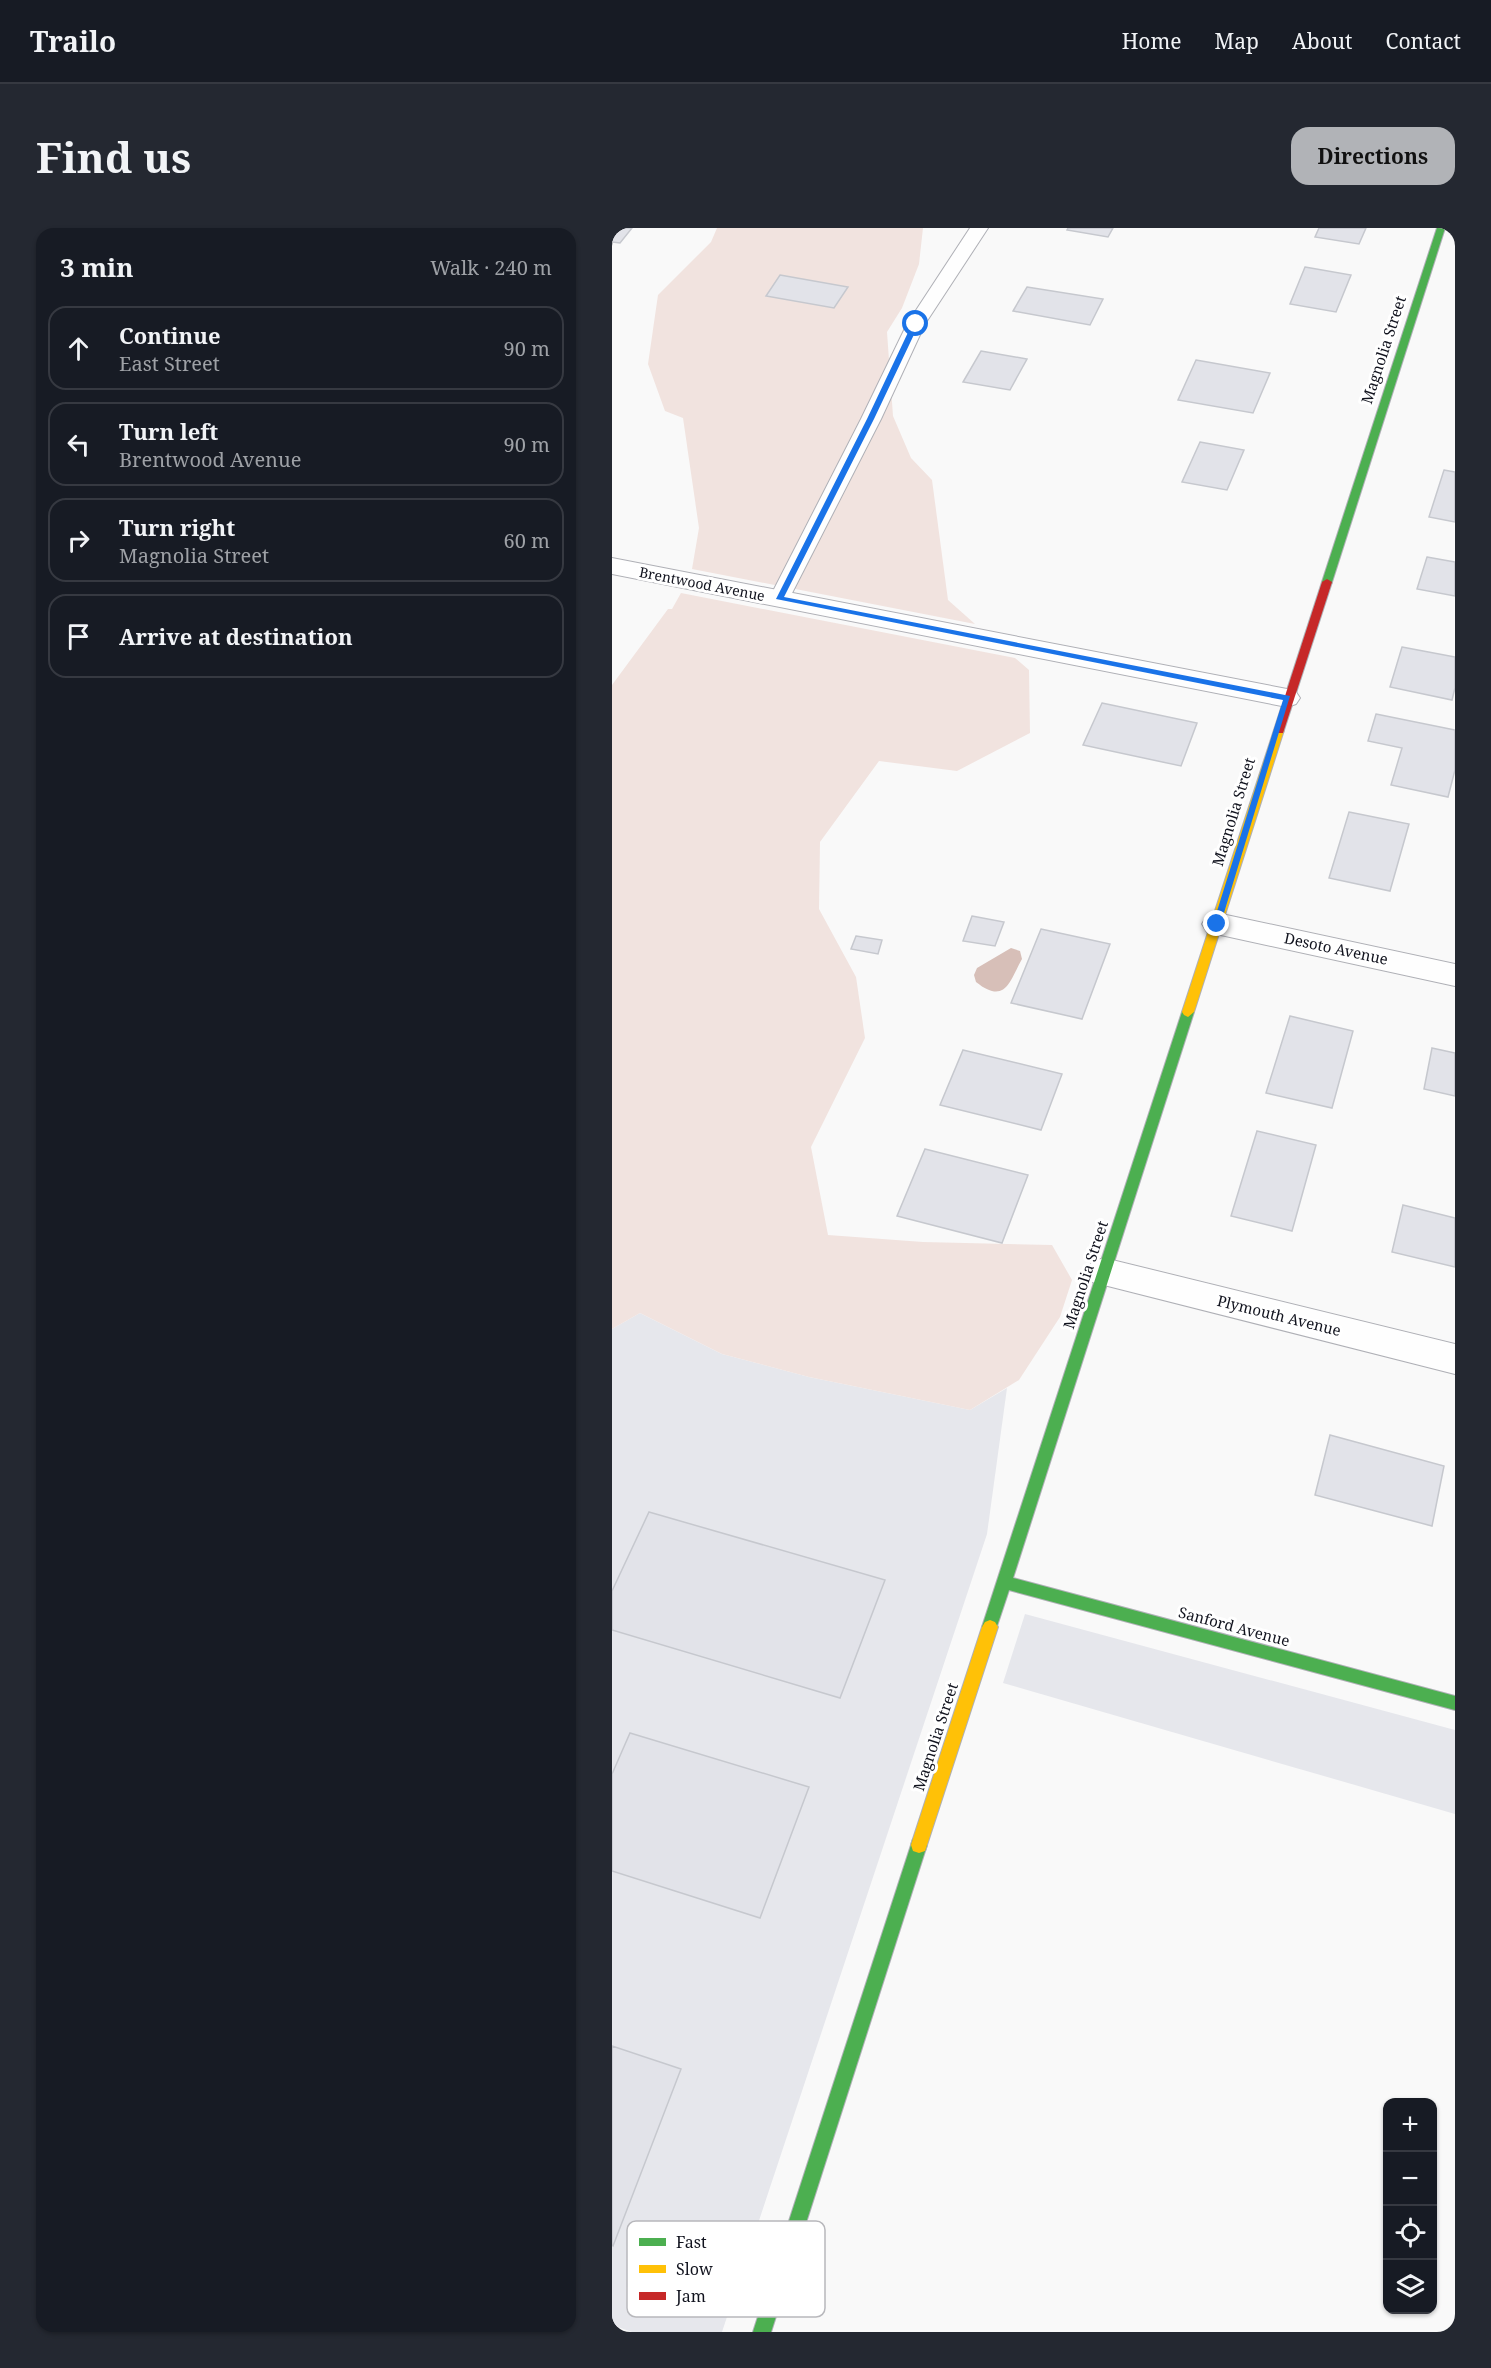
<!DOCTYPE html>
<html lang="en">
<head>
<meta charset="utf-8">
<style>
	body { margin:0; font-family:"Noto Serif",serif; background:#242831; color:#f1f3f6 }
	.controls { position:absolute; right:18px; bottom:18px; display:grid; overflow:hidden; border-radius:12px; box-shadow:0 2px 4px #0004 }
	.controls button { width:54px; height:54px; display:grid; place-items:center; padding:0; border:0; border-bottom:2px solid #363941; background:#171b24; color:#f1f3f6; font:30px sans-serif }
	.stop { position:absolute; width:18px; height:18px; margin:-14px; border:4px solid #1a73e8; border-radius:50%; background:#fff }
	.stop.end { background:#1a73e8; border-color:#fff; box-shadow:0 2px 6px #0008 }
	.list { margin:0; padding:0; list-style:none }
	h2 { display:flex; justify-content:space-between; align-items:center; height:78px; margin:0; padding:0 24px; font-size:26px }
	h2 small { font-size:20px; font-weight:400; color:#9ea1a6 }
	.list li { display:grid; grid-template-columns:39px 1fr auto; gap:18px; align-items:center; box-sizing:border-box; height:84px; margin:0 12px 12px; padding:0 12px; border:2px solid #363941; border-radius:18px }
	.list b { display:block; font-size:22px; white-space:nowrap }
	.list p { margin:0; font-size:20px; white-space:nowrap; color:#9ea1a6 }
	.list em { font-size:20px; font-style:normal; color:#9ea1a6 }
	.icon { flex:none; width:33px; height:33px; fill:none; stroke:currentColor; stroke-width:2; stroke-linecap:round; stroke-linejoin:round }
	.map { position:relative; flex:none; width:843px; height:2104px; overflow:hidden; border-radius:18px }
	header { display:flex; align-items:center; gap:36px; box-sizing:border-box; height:84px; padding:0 30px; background:#171b24; border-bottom:2px solid #363941 }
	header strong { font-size:28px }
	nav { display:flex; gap:33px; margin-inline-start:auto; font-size:21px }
	.intro { display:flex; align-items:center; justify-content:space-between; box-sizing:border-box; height:144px; padding:0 36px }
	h1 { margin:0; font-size:42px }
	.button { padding:15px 27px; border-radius:18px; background:#b1b3b7; color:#111; font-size:21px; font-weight:700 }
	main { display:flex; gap:36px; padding:0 36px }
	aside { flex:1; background:#171b24; border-radius:18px; box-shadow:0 2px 4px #0004 }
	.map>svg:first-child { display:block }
</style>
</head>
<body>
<header>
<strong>Trailo</strong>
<nav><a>Home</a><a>Map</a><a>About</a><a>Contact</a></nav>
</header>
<div class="intro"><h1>Find us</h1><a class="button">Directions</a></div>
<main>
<aside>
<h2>3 min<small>Walk · 240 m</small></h2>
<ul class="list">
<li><svg class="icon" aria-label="ahead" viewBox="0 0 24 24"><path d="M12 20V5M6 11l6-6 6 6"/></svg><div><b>Continue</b><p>East Street</p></div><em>90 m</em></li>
<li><svg class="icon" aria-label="left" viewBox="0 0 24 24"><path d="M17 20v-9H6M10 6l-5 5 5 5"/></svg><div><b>Turn left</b><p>Brentwood Avenue</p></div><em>90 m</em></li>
<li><svg class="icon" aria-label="right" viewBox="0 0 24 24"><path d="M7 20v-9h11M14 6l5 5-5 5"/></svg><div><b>Turn right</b><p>Magnolia Street</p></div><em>60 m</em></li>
<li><svg class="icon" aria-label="arrive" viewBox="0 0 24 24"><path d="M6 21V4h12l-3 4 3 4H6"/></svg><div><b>Arrive at destination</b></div></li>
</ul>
</aside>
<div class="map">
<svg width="843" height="2104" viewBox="0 0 843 2104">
	<rect width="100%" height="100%" fill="#f9f9f9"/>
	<!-- built -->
	<path fill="#e6e7ec" d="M28 1085 110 1126 197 1149 358 1182 395 1160 375 1306 110 2104H20L0 2097V1101Z
		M413 1386 843 1502V1586L391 1455Z"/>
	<!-- green -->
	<path fill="#f1e3df" d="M105 0H311L307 36 290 80 275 104 281 188 299 230 320 252 336 372 363 396 80 341 87 300 71 190 53 183 36 136 46 67 99 14Z
		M69 365 403 430 417 442 418 505 345 543 267 533 208 614 207 681 244 749 253 810 199 919 216 1007 311 1014 440 1017 460 1052 448 1089 407 1152 358 1182 197 1149 110 1126 28 1085 0 1101V457L56 381H60Z"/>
	<!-- water -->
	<path fill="#d7bfb8" d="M399 720 408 723 410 731C398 752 394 778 364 754L362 747 365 740Z"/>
	<!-- building -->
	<path fill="#e2e3e9" stroke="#c6c8ce" stroke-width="1.5" d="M0 0H20L8 15 0 14Z
		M456 0H501L496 9 455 2Z
		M707 0H754L747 16 703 9Z
		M693 39 739 47 724 84 678 76Z
		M168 47 236 59 222 80 154 68Z
		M415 59 491 71 478 97 401 83Z
		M369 123 415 131 398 162 351 154Z
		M584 132 658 145 641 185 566 172Z
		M588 214 632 222 615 262 570 254Z
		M832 242 843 244V294L817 289Z
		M815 329 843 334V368L805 361Z
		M790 419 843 429V460L840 472 778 459Z
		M490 475 585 495 569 538 471 517Z
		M764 486 843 502V542L836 569 779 557 790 520 756 513Z
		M737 584 797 596 778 663 717 650Z
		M360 688 392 694 383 718 351 713Z
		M429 701 498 716 470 791 399 775Z
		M244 708 270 712 266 726 239 721Z
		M678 788 741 803 720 880 654 865Z
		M820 820 843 825V868L812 861Z
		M351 822 450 846 429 902 328 877Z
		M645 903 704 917 680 1003 619 988Z
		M313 921 416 947 390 1015 285 988Z
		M791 977 843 990V1039L780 1024Z
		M718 1207 832 1238 820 1298 703 1267Z
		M37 1284 273 1352 228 1470 0 1402V1363Z
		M18 1505 197 1559 148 1690 0 1643V1546Z
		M0 1818 69 1841 1 2018 0 2017Z"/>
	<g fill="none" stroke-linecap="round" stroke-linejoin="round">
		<defs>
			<path id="lane" d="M358 0H376L313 96 269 191 177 371 174 376 167 378 160 376 157 371 249 191 295 96Z"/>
			<path id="street" d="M0 330 675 461 684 464 688 470 684 476 675 479 0 346Z
				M605 685 843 736V758L595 704 590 696 595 688Z
				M492 1030 843 1116V1146L480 1054 476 1044 480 1034Z"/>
			<path id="fast" d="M825 0H833L720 354 719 356H711L710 354Z
				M576 779 582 784 401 1350 843 1468V1482L397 1362 383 1404 378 1406 373 1404 370 1399 570 784Z
				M307 1609 313 1611 315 1617 159 2104H141L299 1617 301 1611Z"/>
			<path id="slow" d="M667 498 672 502 582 784 576 789 572 787 570 784 662 502Z
				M378 1392 383 1394 386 1399 315 1617 313 1623 307 1625 301 1623 299 1617 370 1399 373 1394Z"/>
			<path id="jam" d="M715 351 720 354 672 502 671 505H663L662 502 710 354Z"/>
		</defs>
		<!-- lane casing -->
		<use href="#lane" stroke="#afb0b6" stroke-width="2"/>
		<!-- street casing -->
		<use href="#street" stroke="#afb0b6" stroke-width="2"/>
		<!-- fast casing -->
		<use href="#fast" stroke="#afb0b6" stroke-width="2"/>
		<!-- slow casing -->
		<use href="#slow" stroke="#afb0b6" stroke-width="2"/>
		<!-- jam casing -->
		<use href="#jam" stroke="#afb0b6" stroke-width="2"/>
		<!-- lane -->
		<use href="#lane" fill="#fefefe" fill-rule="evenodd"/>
		<!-- street -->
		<use href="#street" fill="#fefefe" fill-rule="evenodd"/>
		<!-- fast -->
		<use href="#fast" fill="#4caf50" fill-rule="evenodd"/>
		<!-- slow -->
		<use href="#slow" fill="#ffc107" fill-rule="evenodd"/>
		<!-- jam -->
		<use href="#jam" fill="#c62828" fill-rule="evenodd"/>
	</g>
	<!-- route -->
	<path fill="#1a73e8" d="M304 94 307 96 262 191 172 369 678 468 608 698 601 696 671 472 164 371 255 191 300 96Z"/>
	<g text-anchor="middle" stroke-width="6" stroke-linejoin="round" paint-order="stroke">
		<!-- far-street labels -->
		<g font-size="14" fill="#11131e" stroke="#fff">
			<text transform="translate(90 356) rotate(11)" y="5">Brentwood Avenue</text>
		</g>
		<!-- street labels -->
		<g font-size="15" fill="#11131e" stroke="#fff">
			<text transform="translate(772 122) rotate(-72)" y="5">Magnolia Street</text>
			<text transform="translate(622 584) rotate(-73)" y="5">Magnolia Street</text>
			<text transform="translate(724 721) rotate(12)" y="5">Desoto Avenue</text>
			<text transform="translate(474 1047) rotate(-72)" y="5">Magnolia Street</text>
			<text transform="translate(667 1088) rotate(14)" y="5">Plymouth Avenue</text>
			<text transform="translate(622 1399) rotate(15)" y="5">Sanford Avenue</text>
			<text transform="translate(324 1509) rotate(-72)" y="5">Magnolia Street</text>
		</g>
	</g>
	<!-- legend -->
	<rect x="15" y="1993" width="198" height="96" rx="9" fill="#fff" stroke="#b8b8bc" stroke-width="1.5"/>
	<rect x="27" y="2010" width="27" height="8" fill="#4caf50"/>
	<rect x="27" y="2037" width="27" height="8" fill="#ffc107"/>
	<rect x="27" y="2064" width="27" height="8" fill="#c62828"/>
	<g font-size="16" fill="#11131e">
		<text x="64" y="2020">Fast</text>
		<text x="64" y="2047">Slow</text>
		<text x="64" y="2074">Jam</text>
	</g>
</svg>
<div class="controls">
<button>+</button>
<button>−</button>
<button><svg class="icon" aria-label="locate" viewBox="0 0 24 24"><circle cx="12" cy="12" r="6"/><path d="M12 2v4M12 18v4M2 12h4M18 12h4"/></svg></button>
<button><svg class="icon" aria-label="layers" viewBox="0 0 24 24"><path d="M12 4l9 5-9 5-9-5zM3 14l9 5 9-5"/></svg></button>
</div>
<div class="stop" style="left:304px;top:96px"></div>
<div class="stop end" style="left:605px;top:696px"></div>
</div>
</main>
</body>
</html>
